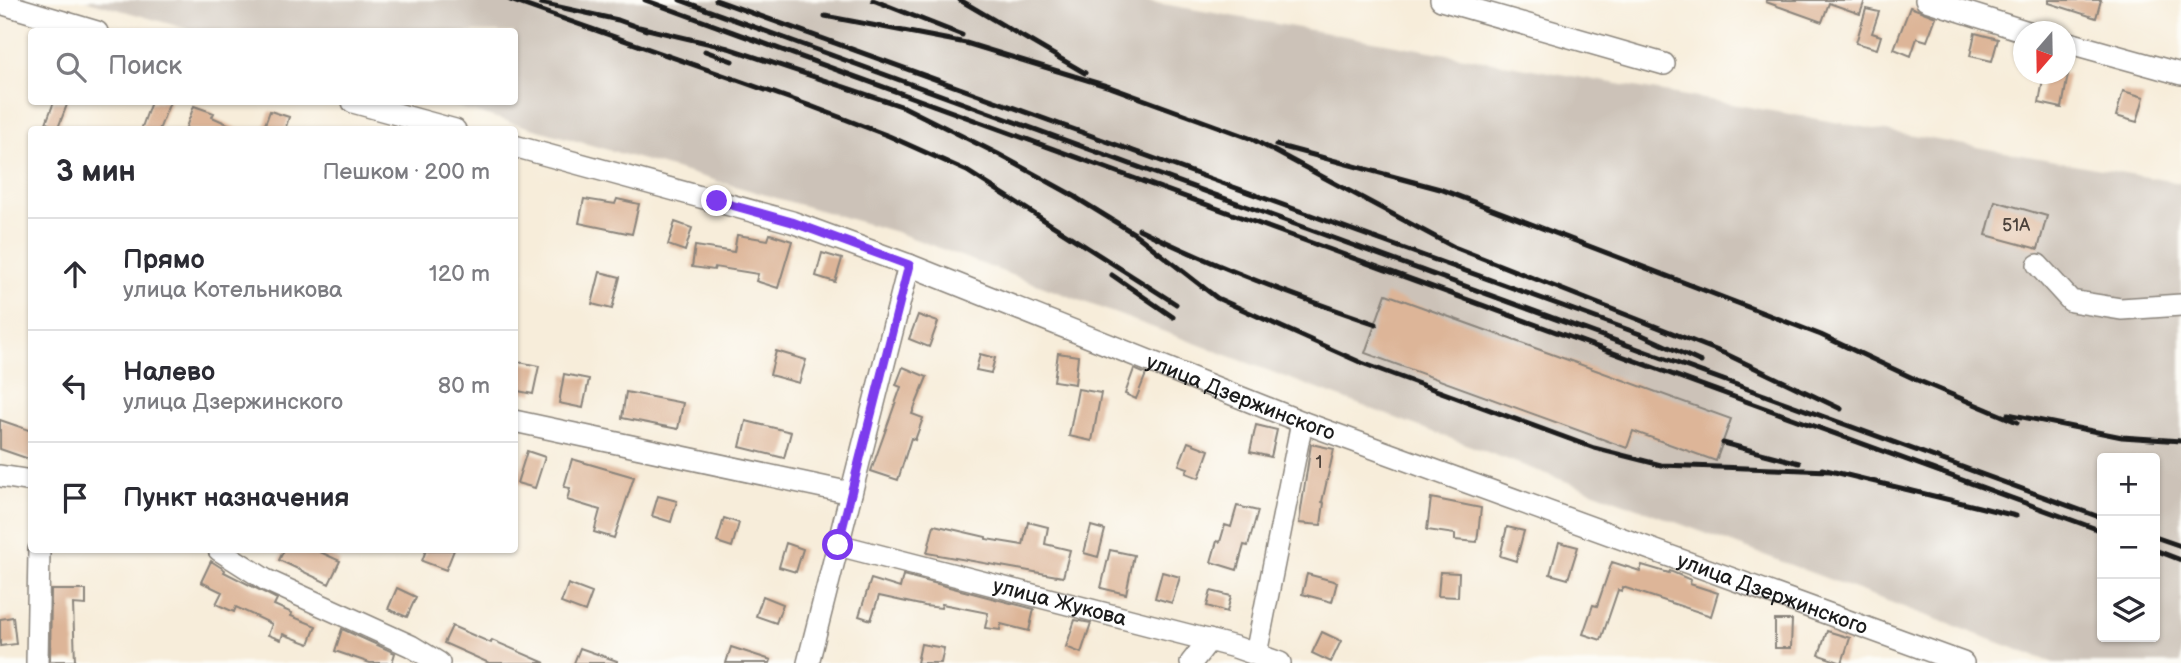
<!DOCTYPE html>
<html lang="ru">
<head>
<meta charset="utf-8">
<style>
	body { margin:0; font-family:"Balsamiq Sans",sans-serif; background:#f2f2f3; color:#2b2b33 }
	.controls { position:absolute; right:21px; bottom:21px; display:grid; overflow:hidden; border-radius:7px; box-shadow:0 2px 5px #0004 }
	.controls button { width:63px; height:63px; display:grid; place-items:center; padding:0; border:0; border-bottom:2px solid #e1e1e2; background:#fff; color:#2b2b33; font:35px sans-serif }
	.compass { position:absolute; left:2013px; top:21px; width:63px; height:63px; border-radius:50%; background:#fff; box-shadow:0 2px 5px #0004; rotate:200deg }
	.stop { position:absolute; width:21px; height:21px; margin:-16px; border:5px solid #7c3aed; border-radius:50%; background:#fff }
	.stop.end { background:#7c3aed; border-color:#fff; box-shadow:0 2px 7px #0008 }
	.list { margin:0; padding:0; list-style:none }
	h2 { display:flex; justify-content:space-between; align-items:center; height:91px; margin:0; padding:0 28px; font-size:30px }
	h2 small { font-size:23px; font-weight:400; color:#7c7c81 }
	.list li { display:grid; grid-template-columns:46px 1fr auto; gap:21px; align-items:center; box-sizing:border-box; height:112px; padding:0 28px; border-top:2px solid #e1e1e2 }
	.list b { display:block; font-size:26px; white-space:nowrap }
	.list p { margin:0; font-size:23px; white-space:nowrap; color:#7c7c81 }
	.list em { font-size:23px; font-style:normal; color:#7c7c81 }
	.icon { flex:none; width:38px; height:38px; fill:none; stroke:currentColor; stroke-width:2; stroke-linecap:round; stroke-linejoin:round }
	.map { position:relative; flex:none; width:2181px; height:663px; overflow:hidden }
	.search { position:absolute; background:#fff; box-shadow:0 2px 5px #0004; left:28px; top:28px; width:490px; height:77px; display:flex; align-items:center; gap:18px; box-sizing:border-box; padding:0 24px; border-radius:7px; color:#7c7c81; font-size:26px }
	.panel { position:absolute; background:#fff; box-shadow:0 2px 5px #0004; left:28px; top:126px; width:490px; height:427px; border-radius:7px }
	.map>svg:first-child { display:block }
</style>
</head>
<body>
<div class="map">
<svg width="2181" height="663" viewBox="0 0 2181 663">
	<rect width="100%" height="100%" fill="#fdfcf7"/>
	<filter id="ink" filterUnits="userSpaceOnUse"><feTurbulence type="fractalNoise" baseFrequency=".0143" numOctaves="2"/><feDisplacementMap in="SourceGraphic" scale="14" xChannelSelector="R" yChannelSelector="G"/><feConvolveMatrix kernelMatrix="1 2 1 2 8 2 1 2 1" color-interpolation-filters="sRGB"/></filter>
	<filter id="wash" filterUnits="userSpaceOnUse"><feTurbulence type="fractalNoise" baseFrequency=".00686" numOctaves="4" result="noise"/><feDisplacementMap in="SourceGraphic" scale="28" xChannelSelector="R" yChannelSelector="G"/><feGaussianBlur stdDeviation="1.57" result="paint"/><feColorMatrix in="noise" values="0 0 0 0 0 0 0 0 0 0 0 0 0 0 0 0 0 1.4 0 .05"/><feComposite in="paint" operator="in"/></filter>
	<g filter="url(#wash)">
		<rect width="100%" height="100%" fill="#f7edda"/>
		<!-- industrial -->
		<path fill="#ccc2b8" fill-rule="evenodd" d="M85 0H1140L2181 183V663H2054L896 232 440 102H514V32L195 31ZM2102 458H2155V637H2102Z"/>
		<g id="blocks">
			<!-- building -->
			<path fill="#ddb598" d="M1766 0H1865L1860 14 1829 3 1822 22 1766 2Z
				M2049 0H2101L2096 18 2049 3Z
				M1910 7 1936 17 1927 41 1917 38 1911 56 1894 49Z
				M1866 9 1879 12 1872 33 1881 36 1877 49 1856 43Z
				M1975 33 1998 39 1992 61 1970 56Z
				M2044 74H2068L2062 108 2039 103Z
				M2123 91 2144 97 2137 122 2116 116Z
				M54 102H68L58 128 46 123Z
				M151 102H170L159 130H141Z
				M194 106 214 113 212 117 241 130H185Z
				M270 111 289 117 285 130H263Z
				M584 199 615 204 617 199 639 204 632 234 579 223Z
				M1995 201 2047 216 2038 249 1986 235Z
				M675 222 692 228 685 251 668 245Z
				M770 234 792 241 778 288 756 281 758 274 715 267 714 270 692 267 695 246 734 252 737 235 768 240Z
				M822 253 842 259 835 282 816 276Z
				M600 272 620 277 612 309 592 304Z
				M1386 294 1731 419 1716 461 1633 431 1627 448 1365 353Z
				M918 315 938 322 929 347 909 339Z
				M776 351 806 360 799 383 770 375Z
				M1058 353 1078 356 1075 384 1054 381Z
				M980 354 995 358 991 373 976 370Z
				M514 361 539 366 533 394 518 391 519 385H514Z
				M903 367 927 377 912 414 923 418 915 440 911 438 898 480 871 471 901 387 896 385Z
				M1134 369 1146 374 1136 399 1125 394Z
				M564 374 589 379 583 408 559 403Z
				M1078 389 1101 393 1092 441 1069 436Z
				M626 392 683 403 678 429 622 418Z
				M0 420 32 431V460L0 449Z
				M746 421 791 432 784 458 740 447Z
				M1256 425 1277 430 1271 457 1250 452Z
				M1188 442 1209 450 1199 478 1186 473 1188 468 1179 465Z
				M1311 444 1334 449 1322 502 1324 503 1321 525 1299 523Z
				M527 451 545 457 535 488 517 483Z
				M572 459 634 477 614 538 594 532 600 510 567 500 570 488 564 487Z
				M658 496 677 501 671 522 652 516Z
				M1431 498 1481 508 1477 542 1455 540V534L1427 530Z
				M1237 506 1258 511 1248 546 1244 545 1237 570 1211 562 1217 541 1220 542 1225 525 1231 527Z
				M724 518 739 523 732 547 717 542Z
				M1028 522 1048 527 1045 544 1070 550 1063 577 927 553 934 525 986 537V539L1023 545Z
				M1091 526 1105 530 1098 557 1084 553Z
				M1507 527 1524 531 1516 561 1500 556Z
				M1559 542 1578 547 1568 579 1550 574Z
				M786 543 803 549 796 572 779 567Z
				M284 550H316L340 561 329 584 279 560Z
				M426 550H454L446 570 422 561Z
				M1110 550 1134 555 1126 594 1101 588Z
				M211 561 225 570 224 572 277 599 274 605 292 613 291 616 316 626 309 644 283 634 281 640 268 635 272 624 236 607 234 612 216 604 222 592 201 582Z
				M1612 562 1640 571 1642 565 1669 573 1670 571 1691 580 1690 584 1718 593 1711 616 1623 587 1622 591 1618 590 1601 640 1583 634 1593 605 1597 606Z
				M1162 572 1180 577 1172 603 1155 598Z
				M1440 572 1459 573 1458 597 1438 596Z
				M1307 574 1337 582 1332 602 1302 594Z
				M903 575 1034 609 1029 631 1001 624 1000 630 985 628 988 613 942 604 941 608 925 606 879 596 871 620 859 616 871 579 900 588Z
				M568 584 592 593 585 612 561 603Z
				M397 588 416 597 407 617 388 609Z
				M51 590H86V605L73 604 75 661H50Z
				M1211 591 1231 596 1227 612 1207 606Z
				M763 596 783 604 776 623 756 616Z
				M13 617 16 644 0 646V619Z
				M1075 620 1091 623 1081 653 1066 647Z
				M1775 620H1792L1791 648H1775Z
				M452 626 491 643 492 640 545 663H489L444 643Z
				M342 629 395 653 392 663H370L335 651Z
				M1827 631 1850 638 1842 663 1819 655Z
				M1322 632 1341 641 1331 662 1312 653Z
				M921 644 944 648 941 663H917Z
				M731 647 771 660 770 663H726Z
				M580 648 617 661V663H574Z"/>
		</g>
	</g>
	<g filter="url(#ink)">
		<use href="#blocks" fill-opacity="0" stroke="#8a847b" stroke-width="2"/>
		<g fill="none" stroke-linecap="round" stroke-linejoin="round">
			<defs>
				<g id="minor">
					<path d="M1441 0 1664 64"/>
					<path d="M1926 0 2028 32"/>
					<path d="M0 3 97 32"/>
					<path d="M2066 42 2181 74"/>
					<path d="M353 102 455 130"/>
					<path id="s1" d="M514 146 792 222 909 265 1302 422 1963 663"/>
					<path d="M2038 265 2071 301 2121 309 2181 305"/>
					<path d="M514 421 851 493"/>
					<path d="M0 476 32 481"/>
					<path id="s2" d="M838 545 1235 647 1280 663"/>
					<path d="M219 550 266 580 411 646 439 663"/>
					<path d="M1256 654 1302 422"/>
					<path d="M37 663 39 550"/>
					<path d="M808 663 909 265"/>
					<path d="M1191 663 1209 640"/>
				</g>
			</defs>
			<!-- minor casing -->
			<use href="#minor" stroke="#8a847b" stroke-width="24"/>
			<!-- minor -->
			<use href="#minor" stroke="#fff" stroke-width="21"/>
			<!-- rail -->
			<path stroke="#1c1c1c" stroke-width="5" d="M510 0 808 105 889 136 967 171 1176 304
				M645 0 2102 531
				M680 0 2102 518
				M716 0 1640 334 1701 362
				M873 0 962 35
				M960 0 1085 73
				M541 3 618 20 646 30
				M825 16 966 43 1110 87 1252 139 1454 247 1726 354 1841 409
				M639 27 728 48 904 107 998 154 1076 197
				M705 51 732 61
				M1276 145 1440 189 1821 335 1917 380 2017 422
				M1070 194 1135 234 1217 298 1362 363 1594 448 1661 465 1830 471
				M1139 229C1216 267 1294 296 1376 324
				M1112 275 1173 317
				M2008 414 2122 437 2181 441
				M1723 443 1799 463
				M1822 469 2016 516
				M2155 537 2181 546
				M2155 550 2181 560"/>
		</g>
	</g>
	<g fill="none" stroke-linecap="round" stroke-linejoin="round" filter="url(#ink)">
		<!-- route -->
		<path stroke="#7c3aed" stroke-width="9" d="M717 201 792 222 909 265 838 545"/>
	</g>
	<g text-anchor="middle" stroke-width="7" stroke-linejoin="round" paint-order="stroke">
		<!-- number labels -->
		<g font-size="18" fill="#4c423b">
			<text x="2016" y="231">51А</text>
			<text x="1319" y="468">1</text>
		</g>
		<!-- street labels -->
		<g font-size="21" fill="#1c1c1c" stroke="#fdfcf7">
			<text dy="7" stroke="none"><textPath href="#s1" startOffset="770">улица Дзержинского</textPath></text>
			<text dy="7" stroke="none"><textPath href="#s1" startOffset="1337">улица Дзержинского</textPath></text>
			<text dy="7" stroke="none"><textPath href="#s2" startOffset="229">улица Жукова</textPath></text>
		</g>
	</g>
</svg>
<div class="controls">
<button>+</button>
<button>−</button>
<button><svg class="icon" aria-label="layers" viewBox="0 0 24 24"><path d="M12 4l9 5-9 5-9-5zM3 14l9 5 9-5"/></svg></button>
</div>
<svg class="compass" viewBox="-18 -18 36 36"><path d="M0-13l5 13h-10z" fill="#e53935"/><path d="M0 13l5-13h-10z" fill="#7c7c81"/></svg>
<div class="stop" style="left:838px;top:545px"></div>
<div class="stop end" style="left:717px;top:201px"></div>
<div class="search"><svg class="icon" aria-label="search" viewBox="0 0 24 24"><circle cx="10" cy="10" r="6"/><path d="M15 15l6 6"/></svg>Поиск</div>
<section class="panel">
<h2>3 мин<small>Пешком · 200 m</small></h2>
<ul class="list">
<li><svg class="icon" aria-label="ahead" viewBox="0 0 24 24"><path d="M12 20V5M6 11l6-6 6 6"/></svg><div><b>Прямо</b><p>улица Котельникова</p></div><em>120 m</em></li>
<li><svg class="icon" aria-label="left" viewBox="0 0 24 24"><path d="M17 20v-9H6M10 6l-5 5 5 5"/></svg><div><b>Налево</b><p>улица Дзержинского</p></div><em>80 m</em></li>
<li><svg class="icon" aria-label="arrive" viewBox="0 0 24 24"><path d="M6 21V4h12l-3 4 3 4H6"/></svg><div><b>Пункт назначения</b></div></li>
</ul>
</section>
</div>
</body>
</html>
